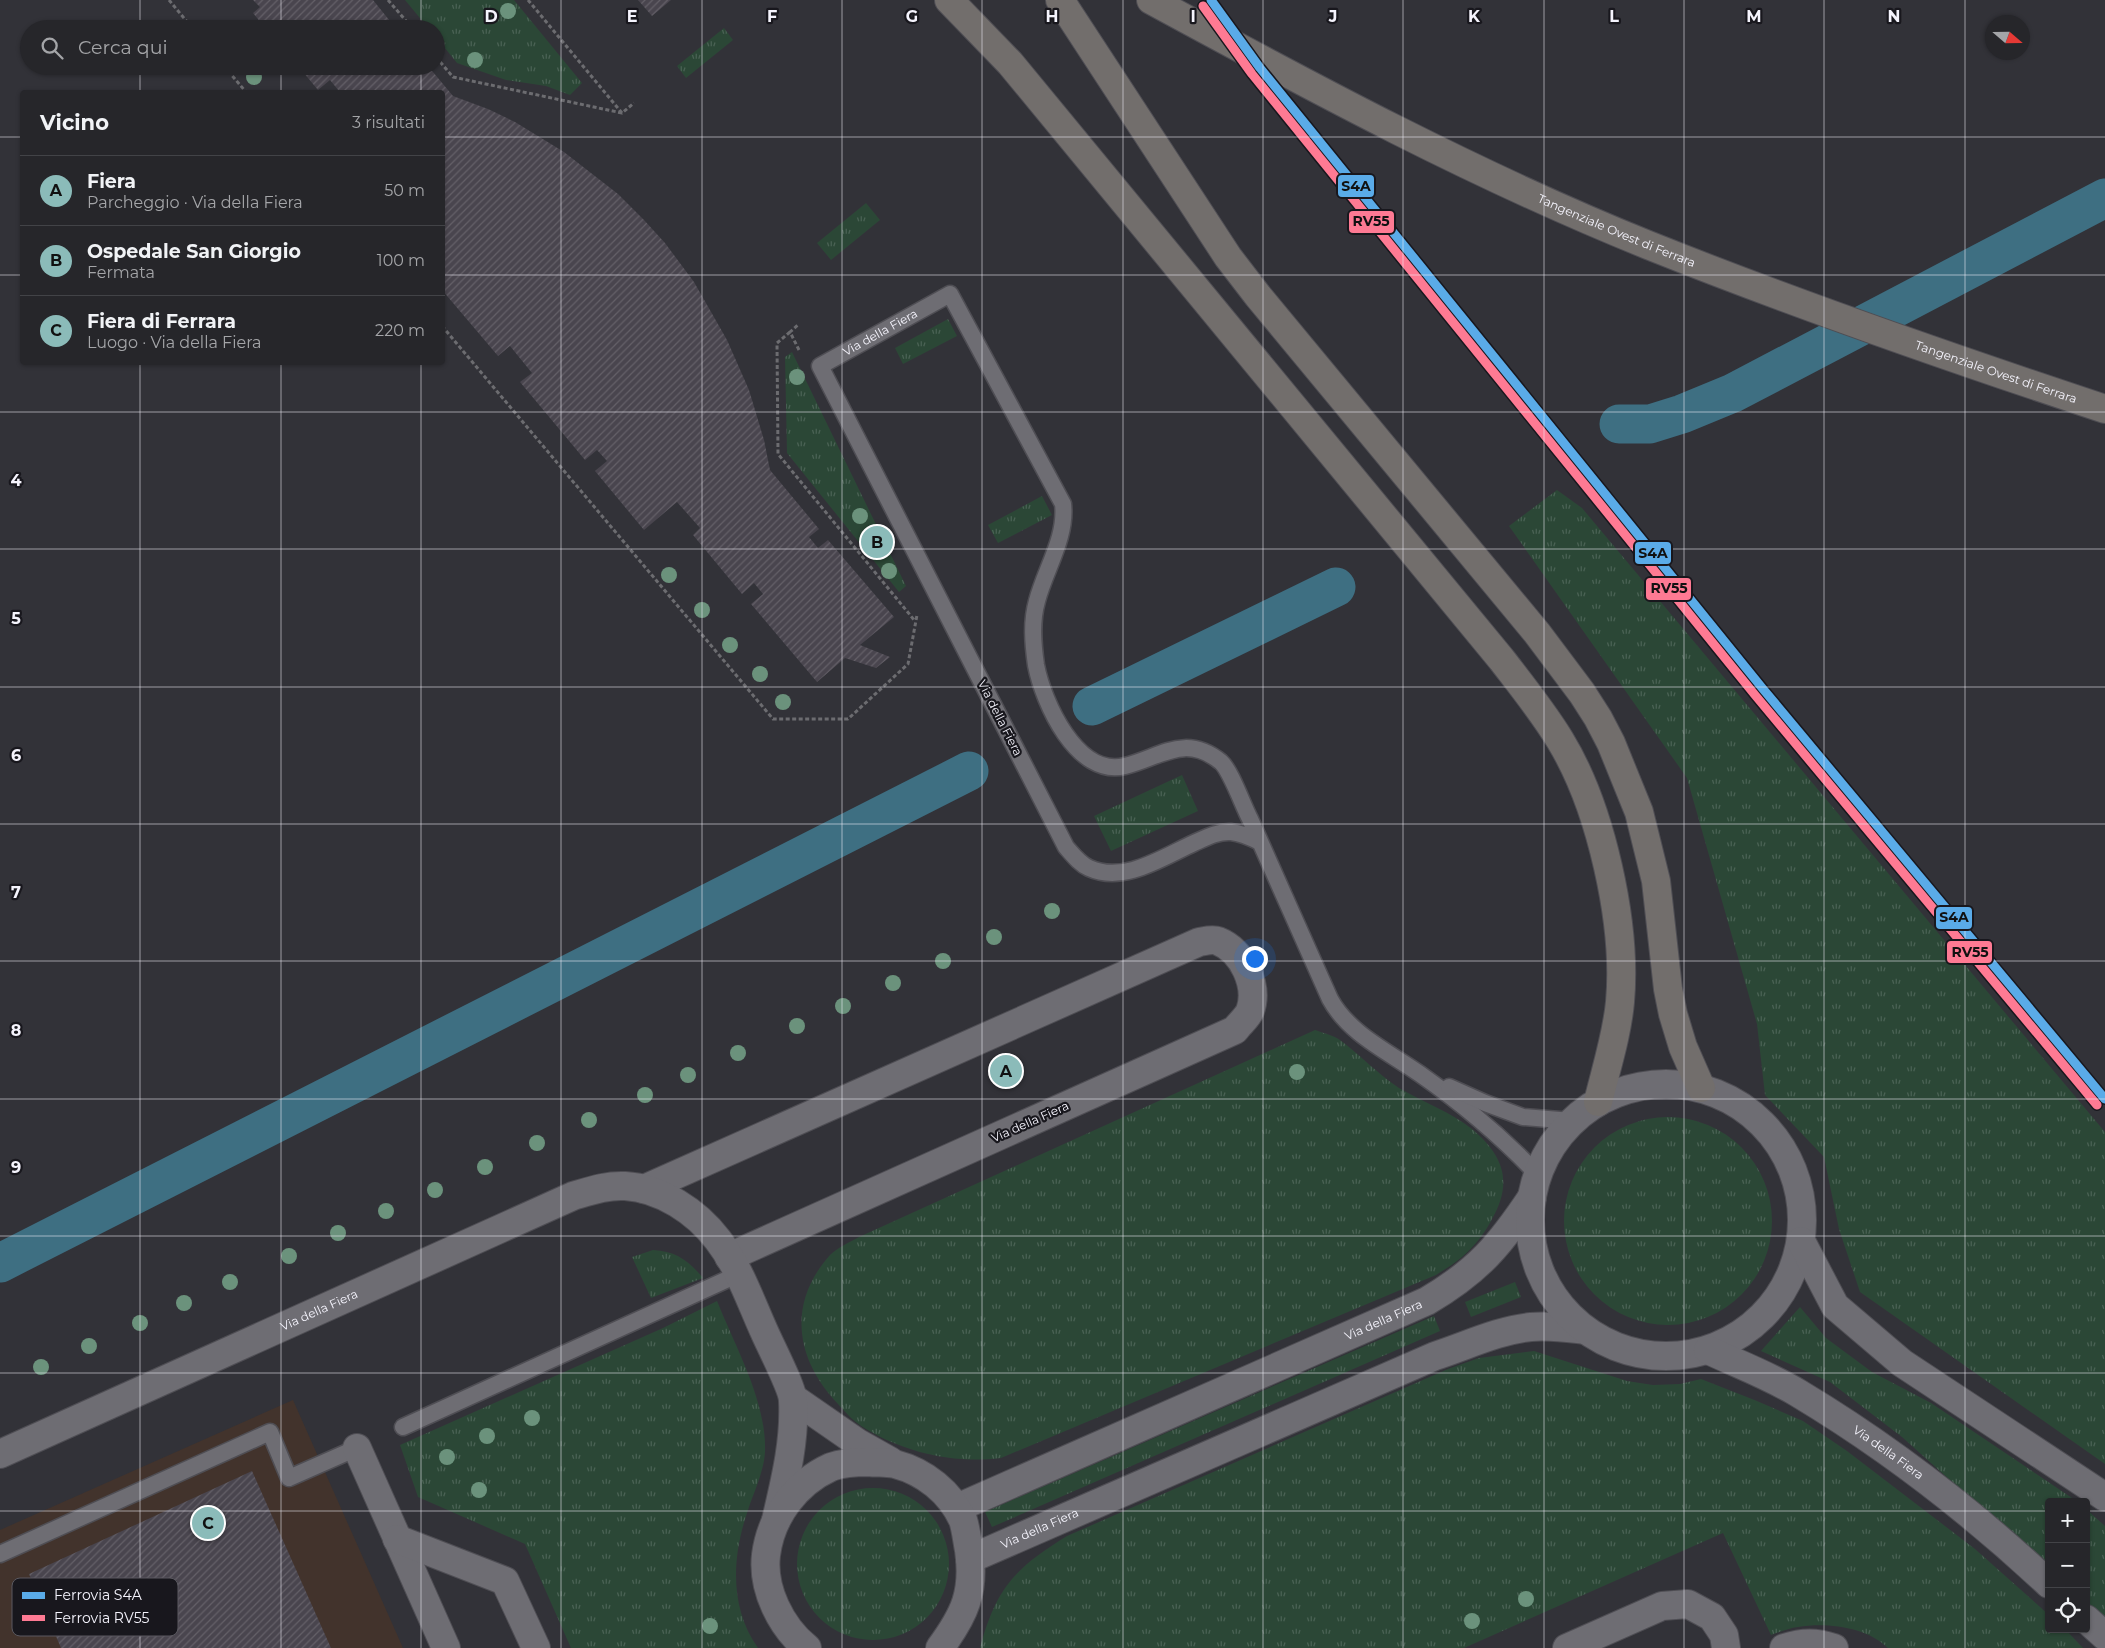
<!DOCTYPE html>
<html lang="it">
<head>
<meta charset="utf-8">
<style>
	body { margin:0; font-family:Montserrat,sans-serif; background:#2e2e32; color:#f1f3f6 }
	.controls { position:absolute; right:15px; bottom:15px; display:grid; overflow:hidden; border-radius:5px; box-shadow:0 1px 4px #0004 }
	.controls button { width:45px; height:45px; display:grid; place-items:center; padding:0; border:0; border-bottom:1px solid #424347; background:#26262a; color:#f1f3f6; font:25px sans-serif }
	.compass { position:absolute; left:1985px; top:15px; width:45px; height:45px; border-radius:50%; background:#26262a; box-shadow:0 1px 4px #0004; rotate:110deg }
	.you { position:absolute; left:1254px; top:958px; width:18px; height:18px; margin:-12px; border:4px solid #fff; border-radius:50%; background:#1a73e8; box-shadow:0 0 0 8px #1a73e833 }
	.badge { display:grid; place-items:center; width:32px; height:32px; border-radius:50%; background:#8bbbb9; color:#111; font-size:16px; font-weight:700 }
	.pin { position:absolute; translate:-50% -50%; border:2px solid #fff; box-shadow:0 1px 5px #0006 }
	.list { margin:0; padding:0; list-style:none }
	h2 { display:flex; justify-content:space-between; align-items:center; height:65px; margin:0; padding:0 20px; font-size:21px }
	h2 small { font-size:16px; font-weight:400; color:#a4a5a8 }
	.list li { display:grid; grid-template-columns:32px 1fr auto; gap:15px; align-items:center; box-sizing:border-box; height:70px; padding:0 20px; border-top:1px solid #424347 }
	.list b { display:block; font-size:19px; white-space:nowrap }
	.list p { margin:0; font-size:16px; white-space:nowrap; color:#a4a5a8 }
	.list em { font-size:16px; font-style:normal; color:#a4a5a8 }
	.icon { flex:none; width:28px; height:28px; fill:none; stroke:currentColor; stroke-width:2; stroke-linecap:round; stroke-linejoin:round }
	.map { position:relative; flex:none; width:2105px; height:1648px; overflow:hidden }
	.search { position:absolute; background:#26262a; box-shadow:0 1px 4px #0004; left:20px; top:20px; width:425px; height:55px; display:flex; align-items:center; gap:12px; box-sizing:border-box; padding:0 18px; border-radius:28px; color:#a4a5a8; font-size:19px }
	.panel { position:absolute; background:#26262a; box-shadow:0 1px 4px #0004; left:20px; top:90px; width:425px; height:275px; border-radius:5px }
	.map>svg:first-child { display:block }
</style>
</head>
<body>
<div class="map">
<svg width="2105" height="1648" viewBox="0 0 2105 1648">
	<defs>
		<pattern id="grass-tufts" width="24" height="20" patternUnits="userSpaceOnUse" patternTransform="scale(1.25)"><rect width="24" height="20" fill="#2b4736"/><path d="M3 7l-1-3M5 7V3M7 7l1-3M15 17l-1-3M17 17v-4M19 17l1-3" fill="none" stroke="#4a6254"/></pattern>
		<pattern id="building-hatch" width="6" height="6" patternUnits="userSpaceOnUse" patternTransform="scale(1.25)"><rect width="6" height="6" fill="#49454e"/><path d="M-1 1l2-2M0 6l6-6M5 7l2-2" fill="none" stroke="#646068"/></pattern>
	</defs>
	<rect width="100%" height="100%" fill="#323238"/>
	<!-- commercial -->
	<path fill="#42332c" d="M293 1400 403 1648H0V1530Z"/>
	<!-- grass -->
	<path fill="url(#grass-tufts)" d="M405 0H514L582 83 570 95 546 86 506 80 457 63 436 37V29H429Z
		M724 28 733 40 686 78 677 66Z
		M866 203 880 220 831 260 817 243Z
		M948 319 957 336 903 364 895 348Z
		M792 352 906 586 899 592 787 453 785 357Z
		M1557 490 1582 508 2105 1132V1464L1860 1292 1839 1229 1824 1157 1765 1095 1757 1024 1687 778 1509 526Z
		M1042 496 1052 515 998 543 988 525Z
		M1182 775 1198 811 1111 851 1094 816Z
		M1315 1030C1323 1033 1333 1035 1340 1040 1360 1055 1378 1074 1399 1088 1423 1102 1451 1112 1472 1129 1504 1156 1513 1182 1492 1219 1485 1233 1474 1247 1462 1257 1454 1264 1445 1269 1436 1275L1001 1458C955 1464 906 1453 866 1429 855 1423 846 1413 838 1404 795 1359 787 1303 830 1255 837 1248 850 1242 859 1237Z
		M1564 1221a104 104 0 1 1 208 0a104 104 0 1 1-208 0Z
		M653 1250C676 1251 689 1261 703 1278L651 1298 632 1257Z
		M1515 1282 1521 1297 1471 1317 1465 1302Z
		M717 1301C735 1346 767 1402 765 1452 764 1471 754 1492 748 1510 732 1556 729 1607 758 1648H571L525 1544 418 1497 400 1445 663 1328Z
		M1800 1307 1826 1338 1872 1372 1931 1403 2078 1502H2049V1569L1902 1437 1830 1382 1761 1351Z
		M1434 1316 1440 1331 992 1527 985 1512Z
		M1534 1351 1627 1381 1653 1385 1680 1384 1701 1379 1757 1401 1803 1421 1847 1451 1975 1549 2049 1615V1629H2065L2083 1648H1888C1867 1627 1826 1622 1798 1627 1789 1628 1780 1632 1771 1635L1723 1533 1464 1648H980C996 1588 1015 1568 1067 1536L1448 1369 1479 1358Z
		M797 1564a76 76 0 1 1 152 0a76 76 0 1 1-152 0Z
		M2086 1509 2105 1526V1620L2086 1603Z"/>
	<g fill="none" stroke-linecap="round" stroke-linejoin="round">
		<!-- canal -->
		<path stroke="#3e6f82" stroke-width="39" d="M1619 424H1650L1682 414 1733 393 2105 198
			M1092 706 1336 587
			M0 1263 969 771"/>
	</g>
	<!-- building -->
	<path fill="url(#building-hatch)" d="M253 0H373L394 26 390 29H266L253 13 260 7Z
		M638 0H671L652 16Z
		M298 66H428L453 96 488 109 515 122 564 152 618 194 644 220 665 243 694 282 727 340 749 390 764 440 770 470 819 529 809 537 818 548 828 540 894 617 860 645 890 657 876 668 845 658 817 682 751 604 763 594 754 583 742 594 693 535 700 528 677 502 644 530 595 471 607 461 597 450 585 460 520 382 532 373 510 346 498 356 442 290V270L444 269 442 267V92H337L339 91 330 80 318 90Z
		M252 1471 331 1648H61L29 1574Z"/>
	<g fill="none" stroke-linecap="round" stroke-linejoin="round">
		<defs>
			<g id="service">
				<path id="s1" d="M1260 842C1250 837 1241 833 1231 832 1218 831 1205 838 1194 843 1163 857 1124 884 1089 868 1080 864 1073 855 1066 847L820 366 950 294 1063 504C1067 537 1045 570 1037 601 1031 622 1033 644 1036 665 1043 702 1077 778 1125 766 1161 757 1185 733 1221 762 1231 771 1243 806 1250 819 1277 879 1303 939 1330 999 1349 1034 1389 1052 1420 1074 1463 1104 1502 1137 1538 1175"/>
				<path d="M1449 1087 1485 1103 1523 1117 1572 1121"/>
				<path d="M403 1427 739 1274"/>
				<path d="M0 1554 270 1432 289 1478 357 1448"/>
			</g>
			<g id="minor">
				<path d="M644 1189 1199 942C1205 941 1213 939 1218 941 1243 951 1259 986 1250 1011 1247 1018 1239 1024 1235 1030L729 1257"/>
				<path d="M793 1398 858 1443 890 1461"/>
				<path d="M357 1448 446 1648"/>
				<path id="s2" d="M0 1454 573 1196C590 1191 607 1185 625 1186 661 1188 697 1212 718 1240 739 1267 750 1300 764 1331 770 1345 793 1389 793 1401 795 1442 785 1481 776 1520"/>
				<path id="s3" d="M957 1508 1427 1301C1478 1271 1500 1245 1532 1197"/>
				<path d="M397 1539 505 1581 536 1648"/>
				<path id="s4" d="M970 1559 1435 1356C1466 1346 1499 1330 1531 1327 1549 1325 1568 1328 1585 1330"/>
				<path d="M807 1648C781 1627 762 1589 766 1555 771 1516 796 1483 831 1467 842 1463 857 1462 869 1462 877 1463 887 1462 895 1464 925 1472 950 1492 963 1520 966 1529 967 1540 969 1550 975 1592 965 1614 940 1648"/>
				<path d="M1567 1648 1662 1606 1688 1604 1712 1617 1724 1635 1726 1648"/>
				<path d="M1784 1648C1803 1642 1816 1642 1834 1648"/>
			</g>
			<g id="tertiary">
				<circle cx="1666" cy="1220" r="136"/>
				<path d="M1801 1241 1835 1306 1902 1363 2105 1497"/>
				<path id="s5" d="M1708 1350C1738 1364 1770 1376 1798 1393 1888 1447 1972 1512 2049 1584"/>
				<path d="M2086 1619 2105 1636"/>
			</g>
			<g id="trunk">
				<path d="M949 0 1010 63 1502 660C1522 686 1543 712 1560 740 1601 807 1627 924 1620 1002 1617 1035 1606 1069 1598 1102"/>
				<path d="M1060 0 1228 257 1258 296 1537 633 1582 693 1598 718 1611 743 1639 812 1656 881 1668 989 1673 1014 1683 1047 1701 1088"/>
				<path id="s6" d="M1151 0C1313 88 1477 176 1648 245 1798 305 1951 358 2105 409"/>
			</g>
		</defs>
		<!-- service casing -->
		<use href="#service" stroke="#4f4e54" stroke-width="19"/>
		<!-- minor casing -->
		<use href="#minor" stroke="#4f4e54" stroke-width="30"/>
		<!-- tertiary casing -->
		<use href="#tertiary" stroke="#4f4e54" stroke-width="30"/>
		<!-- trunk casing -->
		<use href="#trunk" stroke="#4f4e54" stroke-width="30"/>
		<!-- path -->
		<path stroke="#6c6c70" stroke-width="3" stroke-dasharray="4 2.5" stroke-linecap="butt" d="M169 0 193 29
			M388 0 413 29
			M528 0 622 113 634 103
			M436 57 453 77 622 113
			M224 66 246 92
			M442 326 773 719H848L908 664 917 615
			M790 332 777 343 778 454 915 621
			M799 350 790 332 799 324"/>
		<!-- service -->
		<use href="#service" stroke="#6e6d73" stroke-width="16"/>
		<!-- minor -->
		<use href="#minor" stroke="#6e6d73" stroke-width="28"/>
		<!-- tertiary -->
		<use href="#tertiary" stroke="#6e6d73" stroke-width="28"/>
		<!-- trunk -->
		<use href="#trunk" stroke="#726e6c" stroke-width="28"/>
		<defs>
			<path id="rail-1" d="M1211 0 1260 68 1763 689 2105 1099"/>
			<path id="rail-2" d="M1203 6 1252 74 1755 695 2097 1105"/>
		</defs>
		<!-- rail-1 casing -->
		<use href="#rail-1" stroke="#18171d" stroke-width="12"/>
		<!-- rail-2 casing -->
		<use href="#rail-2" stroke="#18171d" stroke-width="12"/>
		<!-- rail-1 -->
		<use href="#rail-1" stroke="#5aabe8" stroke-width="9"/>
		<!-- rail-2 -->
		<use href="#rail-2" stroke="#fe7a93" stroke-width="9"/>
	</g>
	<!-- trees -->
	<g fill="#6b927c">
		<circle cx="508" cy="11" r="8"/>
		<circle cx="475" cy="60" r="8"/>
		<circle cx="254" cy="77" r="8"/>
		<circle cx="797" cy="377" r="8"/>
		<circle cx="860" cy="516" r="8"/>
		<circle cx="889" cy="571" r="8"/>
		<circle cx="669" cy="575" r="8"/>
		<circle cx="702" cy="610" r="8"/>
		<circle cx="730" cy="645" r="8"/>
		<circle cx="760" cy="674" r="8"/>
		<circle cx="783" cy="702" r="8"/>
		<circle cx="1052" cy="911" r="8"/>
		<circle cx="994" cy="937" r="8"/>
		<circle cx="943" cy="961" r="8"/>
		<circle cx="893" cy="983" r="8"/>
		<circle cx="843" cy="1006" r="8"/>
		<circle cx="797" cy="1026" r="8"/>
		<circle cx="738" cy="1053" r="8"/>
		<circle cx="1297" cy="1072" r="8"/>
		<circle cx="688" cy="1075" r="8"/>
		<circle cx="645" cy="1095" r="8"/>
		<circle cx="589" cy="1120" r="8"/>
		<circle cx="537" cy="1143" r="8"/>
		<circle cx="485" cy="1167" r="8"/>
		<circle cx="435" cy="1190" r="8"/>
		<circle cx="386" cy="1211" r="8"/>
		<circle cx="338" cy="1233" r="8"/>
		<circle cx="289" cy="1256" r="8"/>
		<circle cx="230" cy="1282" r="8"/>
		<circle cx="184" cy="1303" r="8"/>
		<circle cx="140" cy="1323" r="8"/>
		<circle cx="89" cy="1346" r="8"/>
		<circle cx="41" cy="1367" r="8"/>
		<circle cx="532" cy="1418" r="8"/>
		<circle cx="487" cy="1436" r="8"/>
		<circle cx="447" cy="1457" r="8"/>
		<circle cx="479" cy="1490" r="8"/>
		<circle cx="1526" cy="1599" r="8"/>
		<circle cx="1472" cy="1621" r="8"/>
		<circle cx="710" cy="1626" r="8"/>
	</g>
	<!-- grid -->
	<path fill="none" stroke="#f5f4fd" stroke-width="1" stroke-opacity="0.55" d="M140 0V29M281 0V29M421 0V29M561 0V1648M702 0V1648M842 0V1648M982 0V1648M1123 0V1648M1263 0V1648M1403 0V1648M1544 0V1648M1684 0V1648M1824 0V1648M1965 0V1648M140 66V92M281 66V92M421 66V92M0 137H22M442 137H2105M0 275H22M442 275H2105M140 362V1648M281 362V1648M421 362V1648M0 412H2105M0 549H2105M0 687H2105M0 824H2105M0 961H2105M0 1099H2105M0 1236H2105M0 1373H2105M0 1511H2049M2086 1511H2105"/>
	<g text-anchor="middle" stroke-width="4.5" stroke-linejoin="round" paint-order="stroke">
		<!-- street labels -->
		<g font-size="12" fill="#f5f4fd" stroke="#18171d">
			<text dy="4" stroke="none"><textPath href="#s6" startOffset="520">Tangenziale Ovest di Ferrara</textPath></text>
			<text dy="4" stroke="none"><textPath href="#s1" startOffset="822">Via della Fiera</textPath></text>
			<text dy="4" stroke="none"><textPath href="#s6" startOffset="925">Tangenziale Ovest di Ferrara</textPath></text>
			<text transform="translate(1000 718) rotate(63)" y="4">Via della Fiera</text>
			<text transform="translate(1030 1122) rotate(-24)" y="4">Via della Fiera</text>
			<text dy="4" stroke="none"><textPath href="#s2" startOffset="350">Via della Fiera</textPath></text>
			<text dy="4" stroke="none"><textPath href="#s3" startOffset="466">Via della Fiera</textPath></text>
			<text dy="4" stroke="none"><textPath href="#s5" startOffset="208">Via della Fiera</textPath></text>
			<text dy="4" stroke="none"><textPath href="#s4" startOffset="76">Via della Fiera</textPath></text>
		</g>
	</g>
	<!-- legend -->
	<rect x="12" y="1578" width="166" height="58" rx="8" fill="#18171d" stroke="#5a5960" stroke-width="1"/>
	<rect x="22" y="1592" width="23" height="7" fill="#5aabe8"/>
	<rect x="22" y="1615" width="23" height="6" fill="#fe7a93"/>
	<g font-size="14" fill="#f5f4fd">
		<text x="54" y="1600">Ferrovia S4A</text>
		<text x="54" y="1623">Ferrovia RV55</text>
	</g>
	<g font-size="16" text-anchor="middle" font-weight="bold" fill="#f5f4fd" stroke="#18171d" stroke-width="4.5" stroke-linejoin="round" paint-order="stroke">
		<text x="491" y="22">D</text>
		<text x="632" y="22">E</text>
		<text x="772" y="22">F</text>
		<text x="912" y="22">G</text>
		<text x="1052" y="22">H</text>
		<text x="1193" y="22">I</text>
		<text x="1333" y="22">J</text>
		<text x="1474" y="22">K</text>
		<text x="1614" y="22">L</text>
		<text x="1754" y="22">M</text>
		<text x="1894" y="22">N</text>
		<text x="16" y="486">4</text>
		<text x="16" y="624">5</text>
		<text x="16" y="761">6</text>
		<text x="16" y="898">7</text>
		<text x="16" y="1036">8</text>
		<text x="16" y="1173">9</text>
	</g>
	<g stroke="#18171d" stroke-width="2">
		<rect x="1337" y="174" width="38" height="24" rx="5" fill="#5aabe8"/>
		<rect x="1348" y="210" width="47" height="24" rx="5" fill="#fe7a93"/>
		<rect x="1634" y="541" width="38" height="24" rx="5" fill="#5aabe8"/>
		<rect x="1645" y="577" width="47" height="24" rx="5" fill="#fe7a93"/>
		<rect x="1935" y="906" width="38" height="24" rx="5" fill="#5aabe8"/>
		<rect x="1946" y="940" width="47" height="24" rx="5" fill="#fe7a93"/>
	</g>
	<g font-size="14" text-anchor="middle" font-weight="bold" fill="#111">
		<text x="1356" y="191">S4A</text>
		<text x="1371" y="226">RV55</text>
		<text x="1653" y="558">S4A</text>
		<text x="1669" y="593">RV55</text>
		<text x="1954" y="922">S4A</text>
		<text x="1970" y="957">RV55</text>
	</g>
</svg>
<div class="controls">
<button>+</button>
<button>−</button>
<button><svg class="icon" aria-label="locate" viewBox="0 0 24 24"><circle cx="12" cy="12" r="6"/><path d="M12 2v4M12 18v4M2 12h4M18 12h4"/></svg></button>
</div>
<svg class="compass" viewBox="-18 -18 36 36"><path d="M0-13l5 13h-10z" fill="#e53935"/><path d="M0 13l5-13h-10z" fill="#a4a5a8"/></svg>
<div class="you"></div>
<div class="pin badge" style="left:1006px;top:1071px">A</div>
<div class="pin badge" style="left:877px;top:542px">B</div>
<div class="pin badge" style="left:208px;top:1523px">C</div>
<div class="search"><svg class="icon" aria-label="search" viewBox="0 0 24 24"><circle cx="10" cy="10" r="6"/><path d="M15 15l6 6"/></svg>Cerca qui</div>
<section class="panel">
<h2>Vicino<small>3 risultati</small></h2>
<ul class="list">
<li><span class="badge">A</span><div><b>Fiera</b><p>Parcheggio · Via della Fiera</p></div><em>50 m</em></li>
<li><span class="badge">B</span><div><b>Ospedale San Giorgio</b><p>Fermata</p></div><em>100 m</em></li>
<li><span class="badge">C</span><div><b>Fiera di Ferrara</b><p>Luogo · Via della Fiera</p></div><em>220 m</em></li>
</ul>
</section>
</div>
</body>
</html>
